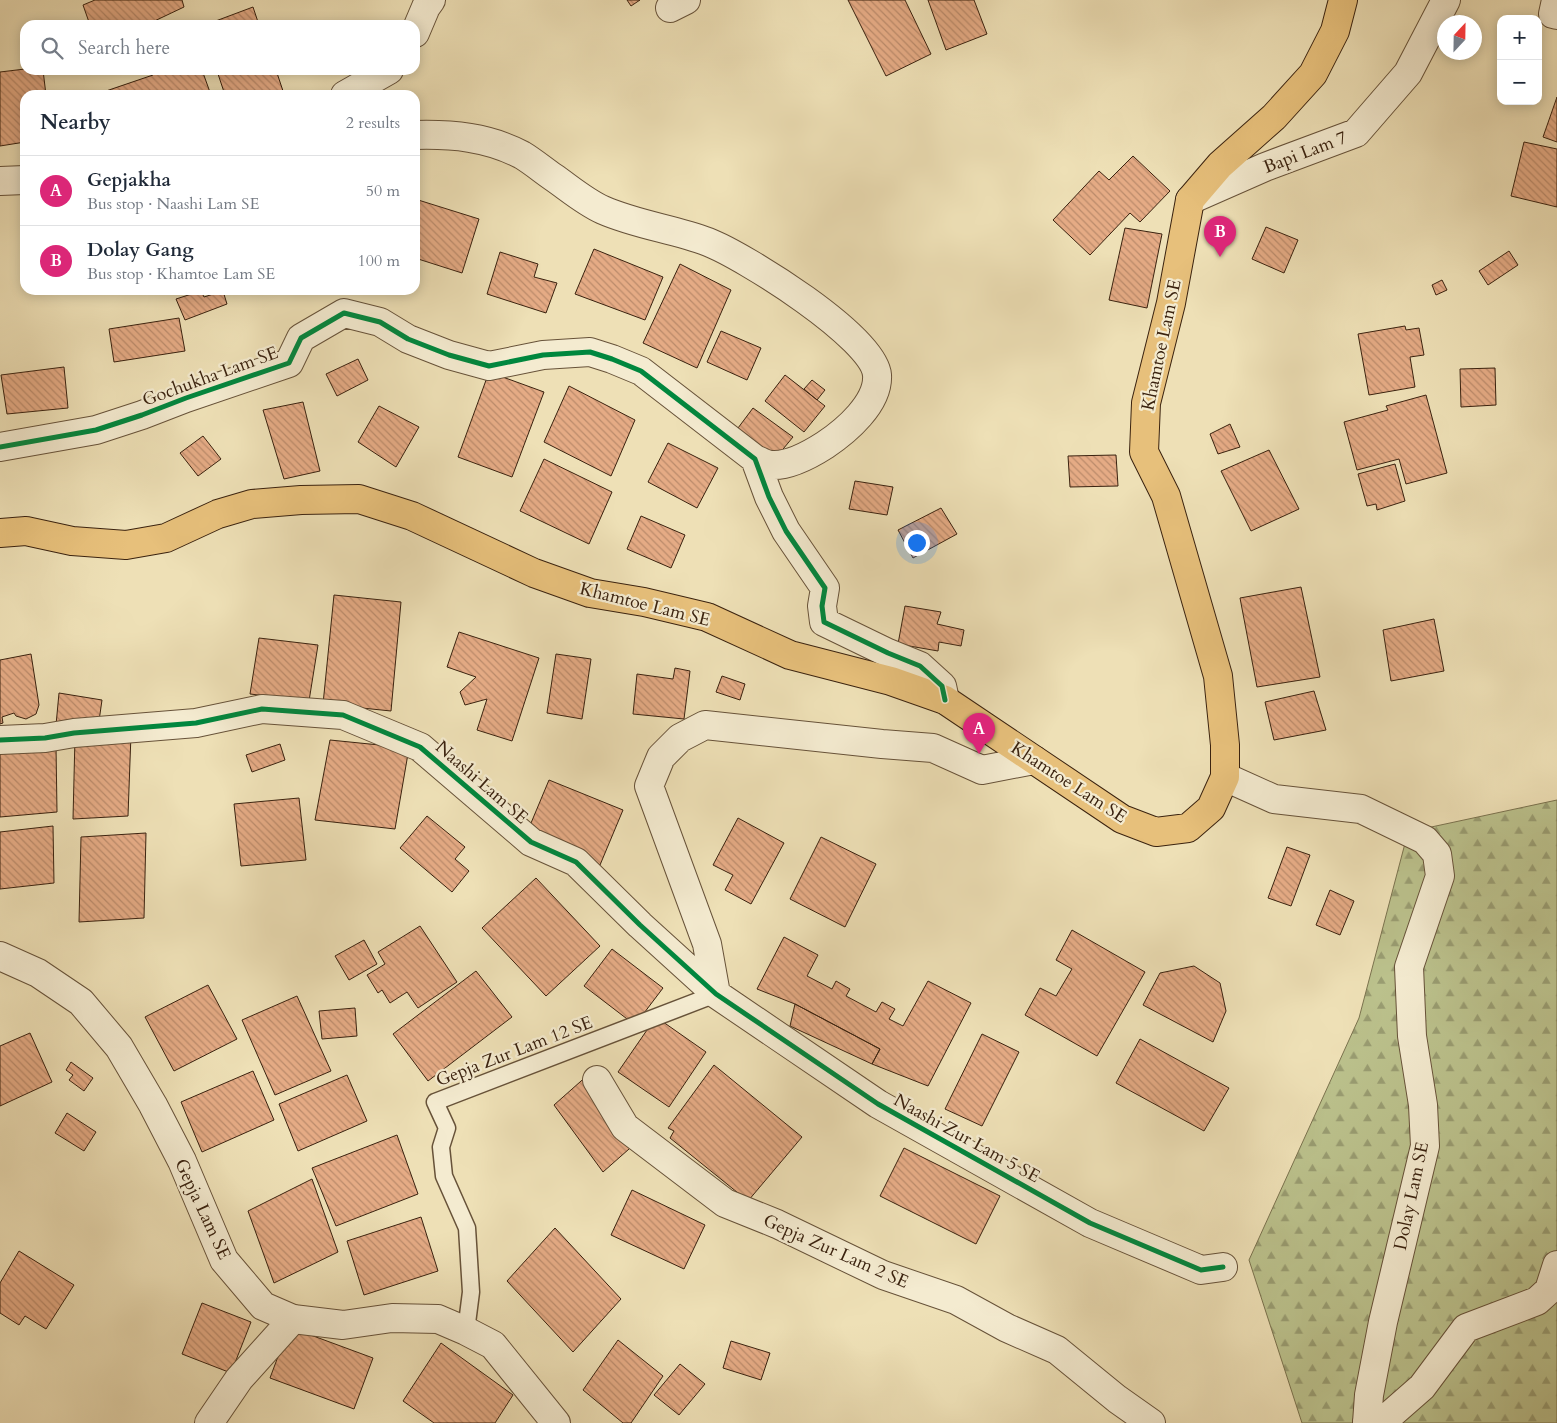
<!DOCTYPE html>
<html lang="en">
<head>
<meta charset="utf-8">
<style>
	body { margin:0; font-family:Cardo,serif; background:#f6f6f7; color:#1f2937 }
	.controls { position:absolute; right:15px; top:15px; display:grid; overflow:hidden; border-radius:10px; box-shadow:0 2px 12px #0003 }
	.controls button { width:45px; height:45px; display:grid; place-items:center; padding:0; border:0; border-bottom:1px solid #e0e1e3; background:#fff; color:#1f2937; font:25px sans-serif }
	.compass { position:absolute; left:1437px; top:15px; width:45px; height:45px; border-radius:50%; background:#fff; box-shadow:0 2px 12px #0003; rotate:22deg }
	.you { position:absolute; left:916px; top:542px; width:18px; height:18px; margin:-12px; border:4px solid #fff; border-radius:50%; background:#1a73e8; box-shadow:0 0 0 8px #1a73e833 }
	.badge { display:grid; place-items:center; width:32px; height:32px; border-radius:50%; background:#db2777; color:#fff; font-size:16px; font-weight:700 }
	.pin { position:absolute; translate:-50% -41px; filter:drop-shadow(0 1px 2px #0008) }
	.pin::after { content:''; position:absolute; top:26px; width:18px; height:15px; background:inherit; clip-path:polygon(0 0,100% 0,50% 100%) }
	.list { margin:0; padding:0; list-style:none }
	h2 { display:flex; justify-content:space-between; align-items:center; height:65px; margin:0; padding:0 20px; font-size:21px }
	h2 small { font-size:16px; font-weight:400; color:#747a83 }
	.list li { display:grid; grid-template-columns:32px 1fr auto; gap:15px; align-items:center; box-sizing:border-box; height:70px; padding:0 20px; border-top:1px solid #e0e1e3 }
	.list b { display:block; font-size:19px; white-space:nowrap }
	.list p { margin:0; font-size:16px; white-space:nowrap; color:#747a83 }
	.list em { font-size:16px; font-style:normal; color:#747a83 }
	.icon { flex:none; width:28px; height:28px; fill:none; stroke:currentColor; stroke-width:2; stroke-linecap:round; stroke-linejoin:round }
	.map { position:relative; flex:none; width:1557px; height:1423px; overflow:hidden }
	.search { position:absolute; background:#fff; box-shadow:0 2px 12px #0003; left:20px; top:20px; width:400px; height:55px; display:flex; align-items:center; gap:12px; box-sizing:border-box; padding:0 18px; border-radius:15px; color:#747a83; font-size:19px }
	.panel { position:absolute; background:#fff; box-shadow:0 2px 12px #0003; left:20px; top:90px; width:400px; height:205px; border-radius:15px }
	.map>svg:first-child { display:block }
</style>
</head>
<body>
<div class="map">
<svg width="1557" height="1423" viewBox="0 0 1557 1423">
	<defs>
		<pattern id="forest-firs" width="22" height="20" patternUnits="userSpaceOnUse" patternTransform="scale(1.25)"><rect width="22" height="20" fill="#bbc18c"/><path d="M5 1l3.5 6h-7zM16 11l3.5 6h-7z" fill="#999c71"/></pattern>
		<pattern id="building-back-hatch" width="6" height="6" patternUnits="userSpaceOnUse" patternTransform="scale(1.25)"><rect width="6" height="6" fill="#e5ab85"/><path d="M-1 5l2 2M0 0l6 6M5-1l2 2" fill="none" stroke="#bb8b6b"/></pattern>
	</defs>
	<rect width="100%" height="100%" fill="#eee0b6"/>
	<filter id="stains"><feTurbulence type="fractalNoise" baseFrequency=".004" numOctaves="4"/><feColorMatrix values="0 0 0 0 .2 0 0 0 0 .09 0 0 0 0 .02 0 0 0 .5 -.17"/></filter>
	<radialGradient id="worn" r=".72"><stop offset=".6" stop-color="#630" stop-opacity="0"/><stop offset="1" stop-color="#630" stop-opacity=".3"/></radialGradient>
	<!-- forest -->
	<path fill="url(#forest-firs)" stroke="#7a724e" d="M1557 800V1423H1302L1249 1260 1359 1018 1408 832Z"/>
	<!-- building -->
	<path fill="url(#building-back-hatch)" stroke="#3a220f" d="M95 0H182L184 7 146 25H90L83 5Z
		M627 0H640L631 6Z
		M848 0H905L931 54 886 76Z
		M928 0H974L987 34 946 50Z
		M253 7 259 25H214L213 22Z
		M25 69 43 70 46 95H25V142L0 146V72Z
		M151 70H202L211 95H108L106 91 153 75Z
		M220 70H276L283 91 271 95H225L217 71Z
		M1557 97V142L1543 137Z
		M1524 142 1557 149V207L1511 196Z
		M1133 156 1170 191 1140 222 1130 213 1090 255 1053 220 1099 171 1109 180Z
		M415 199 479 219 462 273 415 258Z
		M1266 227 1298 240 1284 273 1252 259Z
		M1125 228 1162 234 1147 308 1109 300Z
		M594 249 663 277 645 320 575 294Z
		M1509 251 1518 265 1488 285 1479 271Z
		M500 252 538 264 534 277 557 283 546 313 487 294Z
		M680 264 731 290 697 368 643 343Z
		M1442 280 1447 290 1436 295 1432 285Z
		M201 291 204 297 223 291 227 304 185 320 176 299Z
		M179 318 185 351 114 362 109 329Z
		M1405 326 1406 330 1419 328 1424 355 1410 357 1415 387 1369 395 1358 334Z
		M721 331 761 348 747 380 707 362Z
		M358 359 368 380 337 396 326 374Z
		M64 367 68 408 7 414 1 375Z
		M1495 368 1496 405 1461 407 1460 369Z
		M489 372 544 392 512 477 458 457Z
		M785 375 825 406 804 432 765 401Z
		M812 380 825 390 817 400 804 389Z
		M569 386 635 420 611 476 544 442Z
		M1426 395 1447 473 1406 484 1399 459 1357 470 1344 422 1388 410 1386 406Z
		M303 402 320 471 284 479 263 410Z
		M379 406 419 427 396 467 358 442Z
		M753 408 793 437 774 460 735 432Z
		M1230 424 1240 447 1218 454 1210 434Z
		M203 436 221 459 198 476 180 453Z
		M668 443 718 468 697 508 648 482Z
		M1269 450 1299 509 1251 531 1221 471Z
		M1116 455 1118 486 1070 487 1068 456Z
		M544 459 612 492 589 544 520 511Z
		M1395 464 1405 501 1377 510 1376 504 1367 506 1358 474Z
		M855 481 893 487 887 515 849 509Z
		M941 508 957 534 913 558 898 530Z
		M641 516 685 535 671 568 627 549Z
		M1301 587 1320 677 1257 687 1240 598Z
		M334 595 401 602 391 711 323 704Z
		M905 606 941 612 937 624 964 630 961 646 939 642 938 651 898 644Z
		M1434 619 1444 671 1391 681 1383 630Z
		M459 632 539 658 512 741 477 730 487 699 465 705 460 692 476 677 447 667Z
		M259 638 318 645 309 701 250 694Z
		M31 654 39 705 36 714 26 719 16 716 14 713 2 717 3 723 0 724V660Z
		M556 654 591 659 582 719 547 713Z
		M675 668 690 671 684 719 633 714 637 674 673 679Z
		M722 676 745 684 740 700 716 692Z
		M1314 691 1326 730 1274 740 1265 702Z
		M59 693 102 700 98 728 56 725Z
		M131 734 128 816 73 819 75 737Z
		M330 740 409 748 395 829 315 820Z
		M280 744 285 760 252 772 246 755Z
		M56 746 57 812 0 817V751Z
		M549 780 623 810 600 865 526 835Z
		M299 798 306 860 241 866 234 804Z
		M427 816 465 847 455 859 469 871 452 892 400 848Z
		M738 818 784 843 751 904 725 890 733 875 713 865Z
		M53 826 54 883 0 889V832Z
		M146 833 144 918 79 922 81 837Z
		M821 837 876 864 845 927 790 899Z
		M1287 847 1310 855 1291 906 1268 898Z
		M536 878 600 946 546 996 482 928Z
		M1330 890 1354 901 1340 935 1316 925Z
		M420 926 457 982 418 1008 407 992 390 1003 382 990 378 993 367 975 385 964 378 952Z
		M1072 930 1145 972 1097 1056 1025 1015 1040 988 1056 996 1072 969 1056 960Z
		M784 937 818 955 807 976 832 989 836 981 850 989 846 996 876 1012 882 1002 895 1009 889 1019 903 1026 928 981 971 1003 928 1086 872 1064 880 1049 795 1004 757 989Z
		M364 940 377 964 349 980 335 956Z
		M612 949 663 988 635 1025 584 986Z
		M1194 966 1220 983 1226 1011 1213 1042 1143 1005 1160 973Z
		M476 971 512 1017 428 1081 393 1034Z
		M208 985 237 1039 174 1071 145 1017Z
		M297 996 331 1071 275 1095 242 1020Z
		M795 1004 880 1049 872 1064 790 1026Z
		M355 1008 357 1036 322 1039 319 1011Z
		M656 1017 706 1052 669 1107 618 1072Z
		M30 1033 52 1082 0 1106V1046Z
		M982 1034 1019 1052 982 1126 945 1109Z
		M1140 1039 1229 1088 1204 1131 1116 1083Z
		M71 1062 93 1078 84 1091 69 1080 73 1075 66 1070Z
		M714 1065 802 1137 748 1201 670 1138 674 1131 668 1128Z
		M598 1066 646 1134 603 1172 554 1105Z
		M253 1071 274 1120 202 1152 181 1102Z
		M347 1075 367 1121 298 1151 279 1104Z
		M67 1113 96 1132 84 1151 55 1133Z
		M397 1135 418 1194 336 1226 312 1168Z
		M904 1148 1000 1196 976 1244 880 1196Z
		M312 1179 338 1252 274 1283 248 1211Z
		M632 1190 705 1225 684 1269 611 1235Z
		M421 1217 438 1271 364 1295 347 1241Z
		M555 1228 621 1299 573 1352 507 1281Z
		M19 1251 74 1285 46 1329 25 1316 19 1325 0 1313V1283Z
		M202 1303 251 1322 231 1373 182 1354Z
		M289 1327 373 1358 354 1409 270 1378Z
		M618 1340 663 1376 631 1423H623L583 1390Z
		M731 1341 770 1353 761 1380 723 1368Z
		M441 1343 513 1395 495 1423H434L403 1401Z
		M680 1364 705 1384 679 1415 654 1395Z"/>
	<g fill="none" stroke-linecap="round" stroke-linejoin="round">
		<defs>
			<path id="service" d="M466 1331 471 1292 467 1228 444 1176 441 1147 447 1128 435 1102 716 994"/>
			<path id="minor" d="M1556 0 1553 14 1557 15
				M670 8 686 0
				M415 33 426 7 431 0
				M345 95 389 70
				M415 135C452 134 488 137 522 155 532 161 543 170 553 177 569 188 585 202 603 210 637 225 674 229 708 242 744 256 874 337 877 375 879 403 846 431 825 445 811 454 789 466 772 465 766 465 760 461 755 459
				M0 181 25 180
				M1190 200 1265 167 1356 133 1408 73 1446 0
				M0 447 96 430 142 415 186 398 289 363 301 338 344 313 380 322 408 339 449 355 489 366 543 355 590 352 612 359 641 371 755 459 769 497 786 531 825 588 822 606 824 622 888 653 920 666 942 686 945 700
				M0 740 45 738 74 733 196 723 262 709 343 715 420 747 531 842 576 862 640 925 716 994 878 1104 1090 1223 1201 1270 1223 1267
				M716 994 707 944 649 786 661 757 680 738 705 725 882 744 933 748 982 770 1034 760
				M597 1080 625 1127 725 1203 777 1224 883 1275 956 1300 1007 1328 1057 1350 1117 1399 1151 1423
				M209 1423 239 1379 293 1319
				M1367 1423 1390 1415 1422 1387 1466 1328 1537 1301 1549 1290 1557 1265"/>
			<path id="tertiary" d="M1225 777 1274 799 1361 809 1425 840 1437 854 1440 876 1409 967 1412 1036 1423 1105 1425 1146 1383 1322 1369 1395 1367 1423
				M0 956 38 973 81 1002 119 1047 153 1105 182 1161 224 1260 263 1306 293 1319 343 1325 392 1318 438 1319 466 1331 493 1345 556 1423"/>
			<path id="primary" d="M0 533 26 531 72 541 126 545 166 538 218 514 252 504 301 500 359 499 412 516 534 573 590 593 644 602 707 617 790 655 891 681 945 700 1122 819 1156 832 1188 828 1211 808 1225 777V745L1218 676 1166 496 1144 452 1146 403 1171 303 1190 200 1220 165 1274 117 1313 74 1335 31 1343 0"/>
		</defs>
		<!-- service casing -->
		<use href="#service" stroke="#675239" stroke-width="19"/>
		<!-- minor casing -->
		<use href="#minor" stroke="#675239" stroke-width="30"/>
		<!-- tertiary casing -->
		<use href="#tertiary" stroke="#675239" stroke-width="30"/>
		<!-- primary casing -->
		<use href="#primary" stroke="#3a220f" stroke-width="30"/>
		<!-- service -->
		<use href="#service" stroke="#f4ebd0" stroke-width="16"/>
		<!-- minor -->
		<use href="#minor" stroke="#f4ebd0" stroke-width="28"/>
		<!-- tertiary -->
		<use href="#tertiary" stroke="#f4ebd0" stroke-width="28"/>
		<!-- primary -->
		<use href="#primary" stroke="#e7c07b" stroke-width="28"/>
		<defs>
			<path id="cycleway" d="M0 447 96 430 142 415 186 398 289 363 301 338 344 313 380 322 408 339 449 355 489 366 543 355 590 352 612 359 641 371 755 459 769 497 786 531 825 588 822 606 824 622 888 653 920 666 942 686 945 700
				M0 740 45 738 74 733 196 723 262 709 343 715 420 747 531 842 576 862 640 925 716 994 878 1104 1090 1223 1201 1270 1223 1267"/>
		</defs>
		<!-- cycleway casing -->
		<use href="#cycleway" stroke="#f4ebd0" stroke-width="8"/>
		<!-- cycleway -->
		<use href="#cycleway" stroke="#00873e" stroke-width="5"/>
	</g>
	<g text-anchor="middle" stroke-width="4.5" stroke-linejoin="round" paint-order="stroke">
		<!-- street labels -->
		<g font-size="18" fill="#3a220f" stroke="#f4ebd0">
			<text transform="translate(1305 152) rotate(-21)" y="6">Bapi Lam 7</text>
			<text transform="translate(1161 345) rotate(-78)" y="6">Khamtoe Lam SE</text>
			<text transform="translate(210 376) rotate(-20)" y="6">Gochukha Lam SE</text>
			<text transform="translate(645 604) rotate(14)" y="6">Khamtoe Lam SE</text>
			<text transform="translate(482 782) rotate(41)" y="6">Naashi Lam SE</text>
			<text transform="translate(1069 782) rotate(33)" y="6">Khamtoe Lam SE</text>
			<text transform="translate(514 1051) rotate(-21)" y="6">Gepja Zur Lam 12 SE</text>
			<text transform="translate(967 1138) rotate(29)" y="6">Naashi Zur Lam 5 SE</text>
			<text transform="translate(1411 1196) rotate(-78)" y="6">Dolay Lam SE</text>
			<text transform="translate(203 1209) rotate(65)" y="6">Gepja Lam SE</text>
			<text transform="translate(836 1251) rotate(24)" y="6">Gepja Zur Lam 2 SE</text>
		</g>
	</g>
	<rect width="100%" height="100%" filter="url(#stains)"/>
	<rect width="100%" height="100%" fill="url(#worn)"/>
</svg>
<div class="controls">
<button>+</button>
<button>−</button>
</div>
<svg class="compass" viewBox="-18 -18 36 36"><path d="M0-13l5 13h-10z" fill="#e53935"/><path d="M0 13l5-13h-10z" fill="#747a83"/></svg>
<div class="you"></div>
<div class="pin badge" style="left:979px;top:754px">A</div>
<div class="pin badge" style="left:1220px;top:257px">B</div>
<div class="search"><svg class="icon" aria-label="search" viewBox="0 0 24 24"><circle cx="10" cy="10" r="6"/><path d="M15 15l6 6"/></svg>Search here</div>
<section class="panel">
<h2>Nearby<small>2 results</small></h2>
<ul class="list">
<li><span class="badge">A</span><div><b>Gepjakha</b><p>Bus stop · Naashi Lam SE</p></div><em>50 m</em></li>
<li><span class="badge">B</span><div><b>Dolay Gang</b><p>Bus stop · Khamtoe Lam SE</p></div><em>100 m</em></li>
</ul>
</section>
</div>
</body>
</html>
